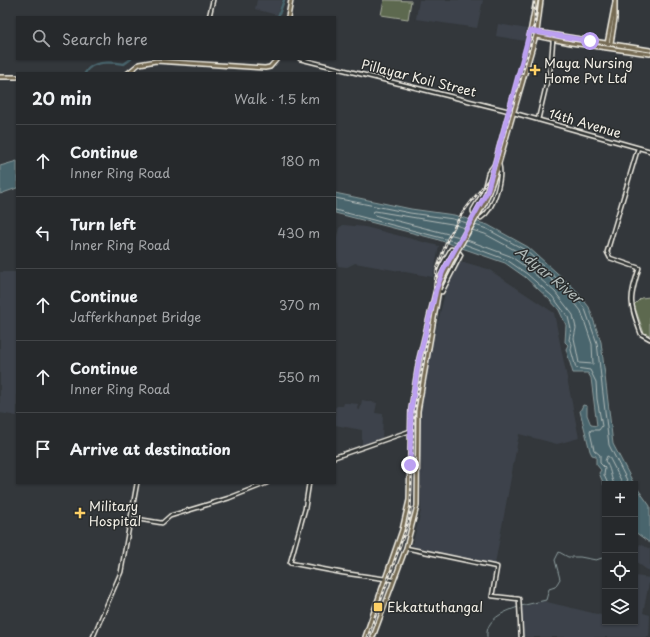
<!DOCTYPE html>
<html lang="en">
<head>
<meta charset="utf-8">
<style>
	body { margin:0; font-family:"Playpen Sans",sans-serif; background:#323538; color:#f1f3f6 }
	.controls { position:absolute; right:12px; bottom:12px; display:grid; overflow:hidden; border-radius:0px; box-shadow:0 1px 3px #0004 }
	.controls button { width:36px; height:36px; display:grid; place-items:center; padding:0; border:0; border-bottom:1px solid #424548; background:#26292c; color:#f1f3f6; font:20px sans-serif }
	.stop { position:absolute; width:12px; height:12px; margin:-9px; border:3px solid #bca0f2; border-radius:50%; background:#fff }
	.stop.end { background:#bca0f2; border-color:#fff; box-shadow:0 1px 4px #0008 }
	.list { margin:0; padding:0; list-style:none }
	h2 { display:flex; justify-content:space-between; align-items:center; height:52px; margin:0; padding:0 16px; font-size:17px }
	h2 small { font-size:13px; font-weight:400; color:#a4a6a9 }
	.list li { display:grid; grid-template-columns:26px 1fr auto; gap:12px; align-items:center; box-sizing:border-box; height:72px; padding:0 16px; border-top:1px solid #424548 }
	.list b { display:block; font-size:15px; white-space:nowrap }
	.list p { margin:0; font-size:13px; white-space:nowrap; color:#a4a6a9 }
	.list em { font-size:13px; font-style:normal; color:#a4a6a9 }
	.icon { flex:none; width:22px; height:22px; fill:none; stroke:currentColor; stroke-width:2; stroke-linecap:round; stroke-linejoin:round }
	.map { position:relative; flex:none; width:650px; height:637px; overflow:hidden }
	.search { position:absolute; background:#26292c; box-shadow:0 1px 3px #0004; left:16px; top:16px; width:320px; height:44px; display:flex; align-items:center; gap:10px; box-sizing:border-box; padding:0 14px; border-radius:0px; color:#a4a6a9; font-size:15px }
	.panel { position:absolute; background:#26292c; box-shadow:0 1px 3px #0004; left:16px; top:72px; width:320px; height:412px; border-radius:0px }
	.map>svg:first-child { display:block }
</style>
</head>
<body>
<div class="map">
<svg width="650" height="637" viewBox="0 0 650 637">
	<rect width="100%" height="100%" fill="#33373b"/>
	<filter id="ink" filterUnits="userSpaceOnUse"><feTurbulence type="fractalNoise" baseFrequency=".025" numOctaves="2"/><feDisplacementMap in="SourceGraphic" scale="8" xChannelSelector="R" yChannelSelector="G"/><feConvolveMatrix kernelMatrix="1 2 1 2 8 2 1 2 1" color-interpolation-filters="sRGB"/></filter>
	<g filter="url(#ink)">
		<!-- built -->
		<path fill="#3d434b" d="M257 0H282L277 15 255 9Z
			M419 0H483L477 28 416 19Z
			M498 24 527 29 525 41 496 36Z
			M343 225 365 227 439 246 433 277 355 263 347 267 338 266 335 252V242L339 228Z
			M460 261 488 269 554 313 579 438 557 444 519 434 495 564 412 546 421 511V410L432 345 446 289Z
			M0 272H17V416L0 413Z
			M362 400 377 403 375 413 383 414 382 438 362 445V430L335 425V408L337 406H343L344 403H348L358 404 357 409 360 410Z
			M640 544 650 549V572L635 561V551Z
			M635 576 650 578 643 613 650 615 649 637H523L522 607 543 601 605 616V622H635Z"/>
		<!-- green -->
		<path fill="#5d6950" stroke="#a8ad9c" d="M384 0 411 1 408 19 381 15Z
			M650 297V335L644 333 634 305 641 298Z"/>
		<!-- water -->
		<path fill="#49656d" stroke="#8d9d9e" d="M17 161V188L0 194V166Z
			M335 193 411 209 454 215 488 225 528 247 574 288 589 307 601 342 613 444 634 484H605V487L599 473 601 470 596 464V456L592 455 590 451 580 411 583 405 587 406V415L591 425 597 426 591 378 588 373H573L566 349 568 345 565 342 566 325 559 310 549 299 525 277 505 263 436 239 335 213Z
			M635 485 650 506V543L635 532Z"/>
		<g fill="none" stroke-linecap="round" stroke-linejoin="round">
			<!-- shore -->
			<path stroke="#b0b9b7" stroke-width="1" d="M335 198 410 213 453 219 467 223
				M335 210 457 242
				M475 225 487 229 525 250 571 291 585 309 597 343 609 445 629 484
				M460 237 374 215 373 212 375 211 452 224 465 228
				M467 240 510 256 530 270 555 292 573 315 576 328 574 338 579 363 593 364 592 344 581 311 568 294 522 254 485 234 472 230
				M464 244 507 260 527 274 552 296 568 317 571 329 569 340 572 344 571 350 576 368 590 370 596 382 597 399 602 426 599 430H591L590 432 594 450 600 455V463L605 468 604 475 608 484
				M614 484C610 476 611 468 605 461L607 456 609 457 623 484"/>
			<!-- stream -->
			<path stroke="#8d9d9e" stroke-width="1" d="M521 606 546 600 549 589 555 587 560 579 555 560 559 552 568 557H580L596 560 605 557
				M487 637C485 619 504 612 518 607"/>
			<!-- canal -->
			<path stroke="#49656d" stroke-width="2.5" d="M278 17 284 0
				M85 73C92 60 111 62 124 64L131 59"/>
			<defs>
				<path id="minor" d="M209 17 213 0
					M300 59 509 111
					M514 113 650 151
					M538 120 551 65 553 40
					M638 148 607 252 610 258 639 268C629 300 629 302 641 334L650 339
					M495 164 488 173 483 193 473 210V212L481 218C494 210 503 178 499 164
					M436 287C436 274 444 261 451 249L458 251 461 255 442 292 439 291
					M335 457 410 431
					M309 483 305 509 290 563 343 573 393 580
					M131 518 162 523 170 516 229 498 267 483
					M406 548 497 567 492 596 519 599 521 637
					M93 637 121 572 137 483"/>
				<path id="major" d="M288 17 291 0
					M530 31 650 50
					M536 36 571 43 650 54
					M611 43 615 19V0
					M607 44 615 2
					M128 73 139 64 156 61 265 68 270 67 277 59
					M0 77H17
					M493 170 528 44 536 0
					M497 170 537 32 541 0
					M365 637 402 530 409 500 411 409 419 359 438 281
					M373 637 406 548 417 506 418 411 440 284"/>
			</defs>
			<!-- minor casing -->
			<use href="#minor" stroke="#f4f1e8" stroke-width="5.5"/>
			<!-- major casing -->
			<use href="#major" stroke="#f4f1e8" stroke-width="6"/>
			<!-- minor -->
			<use href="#minor" stroke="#2a2d2e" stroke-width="2.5"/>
			<!-- major -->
			<use href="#major" stroke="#746b52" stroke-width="3"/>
			<defs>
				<path id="rail" d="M368 637 410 517 414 412 429 330 437 269 448 238 461 215 488 180 495 164 532 39 535 20 534 0"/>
			</defs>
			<!-- rail casing -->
			<use href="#rail" stroke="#f4f1e8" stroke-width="2.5"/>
			<!-- rail -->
			<use href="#rail" stroke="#2a2d2e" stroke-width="1" stroke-dasharray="3" stroke-linecap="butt"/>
			<defs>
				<path id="major-bridge" d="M438 281 485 197 493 170
					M440 284 451 262 485 203 497 170"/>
			</defs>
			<!-- major-bridge casing -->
			<use href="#major-bridge" stroke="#f4f1e8" stroke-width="6" stroke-linecap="butt"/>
			<!-- major-bridge -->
			<use href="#major-bridge" stroke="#746b52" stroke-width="3"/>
		</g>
	</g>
	<g fill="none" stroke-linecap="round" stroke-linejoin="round" filter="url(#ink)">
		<!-- route -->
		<path stroke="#bca0f2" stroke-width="5" d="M410 465 411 409 419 359 436 290 443 271 487 192 530 31 590 41"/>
	</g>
	<!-- markers -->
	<g fill="#ffd166" stroke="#2a2d2e" stroke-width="1.5">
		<path d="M533 64h4v4h4v4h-4v4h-4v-4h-4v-4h4z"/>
		<path d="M78 507h4v4h4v4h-4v4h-4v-4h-4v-4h4z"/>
		<rect x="373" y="602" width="10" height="10" rx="2"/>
	</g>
	<g text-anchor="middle" stroke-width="3" stroke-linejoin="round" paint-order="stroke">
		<!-- poi labels -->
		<g font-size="13" fill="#f4f1e8" stroke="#2a2d2e" text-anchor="start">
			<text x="544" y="68">Maya Nursing<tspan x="544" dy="15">Home Pvt Ltd</tspan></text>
			<text x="89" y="511">Military<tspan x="89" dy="15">Hospital</tspan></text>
			<text x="387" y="612">Ekkattuthangal</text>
		</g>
		<!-- street labels -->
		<g font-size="13" fill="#f4f1e8" stroke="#2a2d2e">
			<text transform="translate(419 78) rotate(14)" y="5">Pillayar Koil Street</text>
			<text transform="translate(585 123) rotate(16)" y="5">14th Avenue</text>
		</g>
		<!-- water labels -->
		<g font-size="14" font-style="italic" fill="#b0b9b7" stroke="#2a2d2e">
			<text transform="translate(549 275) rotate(39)" y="5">Adyar River</text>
		</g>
	</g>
</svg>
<div class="controls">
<button>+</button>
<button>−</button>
<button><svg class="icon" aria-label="locate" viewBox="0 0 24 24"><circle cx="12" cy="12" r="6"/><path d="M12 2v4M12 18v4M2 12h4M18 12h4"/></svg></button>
<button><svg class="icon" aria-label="layers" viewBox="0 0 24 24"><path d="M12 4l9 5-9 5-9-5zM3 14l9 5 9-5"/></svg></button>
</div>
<div class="stop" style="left:590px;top:41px"></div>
<div class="stop end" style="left:410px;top:465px"></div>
<div class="search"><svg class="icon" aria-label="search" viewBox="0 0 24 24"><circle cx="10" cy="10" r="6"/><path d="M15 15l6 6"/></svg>Search here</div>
<section class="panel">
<h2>20 min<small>Walk · 1.5 km</small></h2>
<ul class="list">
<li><svg class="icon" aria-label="ahead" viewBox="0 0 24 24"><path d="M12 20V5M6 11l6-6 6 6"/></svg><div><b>Continue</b><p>Inner Ring Road</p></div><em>180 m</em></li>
<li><svg class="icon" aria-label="left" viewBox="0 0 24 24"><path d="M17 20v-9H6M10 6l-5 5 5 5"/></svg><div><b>Turn left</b><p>Inner Ring Road</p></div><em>430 m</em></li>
<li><svg class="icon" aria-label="ahead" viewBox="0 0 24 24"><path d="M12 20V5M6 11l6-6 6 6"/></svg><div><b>Continue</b><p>Jafferkhanpet Bridge</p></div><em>370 m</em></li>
<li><svg class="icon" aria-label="ahead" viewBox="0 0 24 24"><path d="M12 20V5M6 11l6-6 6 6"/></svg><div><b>Continue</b><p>Inner Ring Road</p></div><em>550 m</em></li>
<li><svg class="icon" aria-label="arrive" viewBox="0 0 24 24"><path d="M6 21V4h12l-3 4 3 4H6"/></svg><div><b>Arrive at destination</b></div></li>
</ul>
</section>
</div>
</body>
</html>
